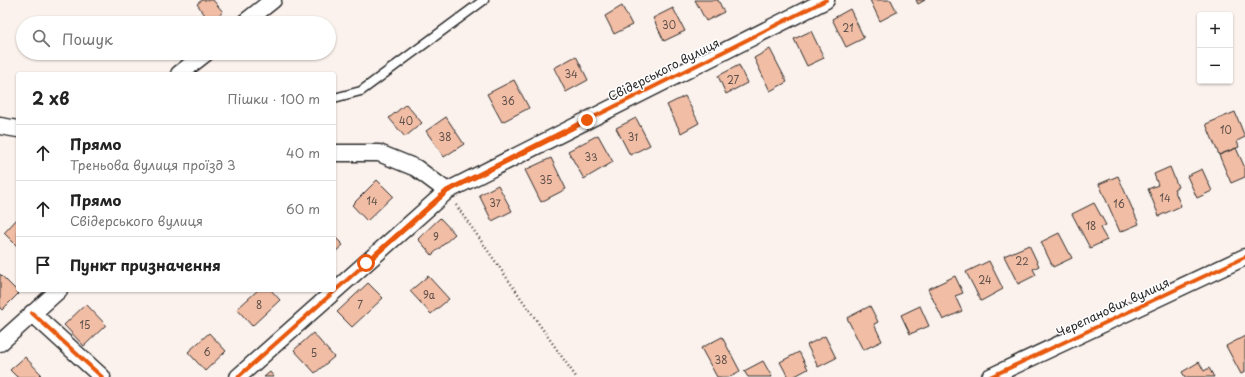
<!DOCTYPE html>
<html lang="uk">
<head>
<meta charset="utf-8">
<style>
	body { margin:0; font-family:"Playpen Sans",sans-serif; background:#f6f6f6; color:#222 }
	.controls { position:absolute; right:12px; top:12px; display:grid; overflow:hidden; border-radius:4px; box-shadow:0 1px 3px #0004 }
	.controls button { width:36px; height:36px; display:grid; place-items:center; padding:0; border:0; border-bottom:1px solid #e0e0e0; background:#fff; color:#222; font:20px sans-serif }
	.stop { position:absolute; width:12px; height:12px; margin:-9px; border:3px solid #ea580c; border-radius:50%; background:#fff }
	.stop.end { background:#ea580c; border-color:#fff; box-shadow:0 1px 4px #0008 }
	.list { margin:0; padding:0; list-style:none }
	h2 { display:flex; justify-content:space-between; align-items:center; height:52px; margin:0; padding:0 16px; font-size:17px }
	h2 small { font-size:13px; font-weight:400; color:#767676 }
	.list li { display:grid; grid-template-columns:26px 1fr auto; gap:12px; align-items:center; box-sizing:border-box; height:56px; padding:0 16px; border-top:1px solid #e0e0e0 }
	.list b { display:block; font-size:15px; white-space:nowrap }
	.list p { margin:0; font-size:13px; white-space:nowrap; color:#767676 }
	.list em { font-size:13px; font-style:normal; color:#767676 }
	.icon { flex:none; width:22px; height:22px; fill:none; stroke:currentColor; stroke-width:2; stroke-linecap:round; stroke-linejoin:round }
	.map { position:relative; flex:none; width:1245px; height:377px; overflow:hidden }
	.search { position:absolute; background:#fff; box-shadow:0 1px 3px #0004; left:16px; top:16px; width:320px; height:44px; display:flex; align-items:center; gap:10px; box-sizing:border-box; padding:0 14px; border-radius:22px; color:#767676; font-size:15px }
	.panel { position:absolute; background:#fff; box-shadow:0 1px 3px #0004; left:16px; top:72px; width:320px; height:220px; border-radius:4px }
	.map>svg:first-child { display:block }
</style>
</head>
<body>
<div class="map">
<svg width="1245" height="377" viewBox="0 0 1245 377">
	<rect width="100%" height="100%" fill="#fcf2ed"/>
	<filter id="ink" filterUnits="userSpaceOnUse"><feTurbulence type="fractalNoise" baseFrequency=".025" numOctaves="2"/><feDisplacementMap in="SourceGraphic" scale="8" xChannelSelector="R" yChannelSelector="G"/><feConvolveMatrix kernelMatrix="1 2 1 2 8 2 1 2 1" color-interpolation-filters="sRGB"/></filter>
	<g filter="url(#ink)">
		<!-- building -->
		<path fill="#f2bda5" stroke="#2b2b2b" d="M202 0H213L223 12 210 22 197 4Z
			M695 0H718L724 12 706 21Z
			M870 0H891L897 12 880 21Z
			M916 0H925L918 4Z
			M622 6 632 25 614 34 605 16Z
			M673 8 685 31 664 41 653 18Z
			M850 9 864 38 846 47 832 19Z
			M811 31 824 58 807 66 794 39Z
			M770 49 787 82 770 91 754 58Z
			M576 56 588 80 566 92 554 68Z
			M739 65 747 83 726 94 718 76Z
			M514 80 529 108 502 122 487 94Z
			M685 96 699 123 681 133 667 105Z
			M406 104 422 123 405 137 389 118Z
			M1235 112 1245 137 1237 141 1239 147 1219 155 1206 124Z
			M446 117 464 144 444 157 426 131Z
			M636 118 650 145 630 155 616 128Z
			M598 135 613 162 584 179 568 151Z
			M1236 148 1245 168V177L1231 183 1219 155Z
			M551 158 566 189 541 202 525 170Z
			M1170 167 1178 187 1174 189 1181 206 1159 216 1148 189 1158 185 1154 174Z
			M1202 169 1212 191 1197 198 1187 176Z
			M1118 176 1139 224 1120 232 1099 184Z
			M377 180 393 196 367 221 352 205Z
			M498 185 512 211 492 221 479 195Z
			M1094 203 1106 225 1100 228 1107 240 1090 248 1072 214Z
			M18 218V245L17 246 4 233Z
			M440 218 455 234 432 255 418 239Z
			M1059 233 1072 258 1053 267 1041 242Z
			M334 236 343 245 334 253Z
			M1029 245 1039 266 1033 269 1036 275 1018 284 1004 256Z
			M989 261 1003 289 981 301 966 272Z
			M0 274 19 293 2 310 0 308Z
			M428 276 449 299 431 314 410 291Z
			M955 276 963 293 955 296 962 311 943 320 928 289Z
			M368 283 383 298 352 327 337 312Z
			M258 290H271L280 300 252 326 237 309Z
			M86 304 106 325 84 346 64 325Z
			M870 306 878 322 874 324 882 341 863 350 847 318Z
			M920 306 929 326 910 334 901 315Z
			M209 333 226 351 205 371 188 352Z
			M313 333 334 357 315 373 294 350Z
			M825 336 836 358 818 367 807 345Z
			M1245 336V372L1241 374 1226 346Z
			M722 337 740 371 729 377H717L701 348Z
			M799 352 808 369 793 377H788L780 362Z
			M25 357 41 374 38 377H17L10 370Z
			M763 361 772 377H748L744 371Z
			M1199 362 1204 371 1209 368 1214 377H1185L1182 372Z
			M270 372 274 377H264Z"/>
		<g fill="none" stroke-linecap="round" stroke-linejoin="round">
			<defs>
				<path id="lane" d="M334 98 361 91 484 0"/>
				<path id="street" d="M244 23 273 0
					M179 74 206 53
					M0 126 18 129
					M334 153H379L416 168 447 191
					M32 313 102 377
					M0 343 59 290
					M238 377 447 191 826 0
					M990 377 1245 257"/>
			</defs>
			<!-- lane casing -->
			<use href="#lane" stroke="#2b2b2b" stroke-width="11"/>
			<!-- street casing -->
			<use href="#street" stroke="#2b2b2b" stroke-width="19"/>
			<!-- path -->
			<path stroke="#2b2b2b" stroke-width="2.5" stroke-dasharray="1 3" stroke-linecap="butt" d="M456 205 576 377"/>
			<!-- lane -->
			<use href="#lane" stroke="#fff" stroke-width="8"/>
			<!-- street -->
			<use href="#street" stroke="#fff" stroke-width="16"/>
			<defs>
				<path id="cycleway" d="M32 313 102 377
					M238 377 447 191 826 0
					M990 377 1245 257"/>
			</defs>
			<!-- cycleway casing -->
			<use href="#cycleway" stroke="#fff" stroke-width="6"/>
			<!-- cycleway -->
			<use href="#cycleway" stroke="#e8590c" stroke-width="4"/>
		</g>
	</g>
	<g fill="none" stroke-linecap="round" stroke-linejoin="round" filter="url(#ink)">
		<!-- route -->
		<path stroke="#ea580c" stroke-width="5" d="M366 263 447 191 587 120"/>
	</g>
	<g text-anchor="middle" stroke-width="3" stroke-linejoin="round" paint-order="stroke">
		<!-- number labels -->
		<g font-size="10" fill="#5d504a">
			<text x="669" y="29">30</text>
			<text x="848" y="32">21</text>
			<text x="571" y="78">34</text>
			<text x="733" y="84">27</text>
			<text x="508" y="105">36</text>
			<text x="406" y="125">40</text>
			<text x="1226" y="134">10</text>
			<text x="445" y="141">38</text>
			<text x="633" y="141">31</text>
			<text x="591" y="161">33</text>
			<text x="546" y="184">35</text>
			<text x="1165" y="202">14</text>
			<text x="372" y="205">14</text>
			<text x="495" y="207">37</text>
			<text x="1119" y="208">16</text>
			<text x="1091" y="230">18</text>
			<text x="436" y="241">9</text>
			<text x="1022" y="265">22</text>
			<text x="985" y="284">24</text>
			<text x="429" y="299">9а</text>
			<text x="259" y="309">8</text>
			<text x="360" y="309">7</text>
			<text x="85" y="329">15</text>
			<text x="207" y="356">6</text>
			<text x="314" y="357">5</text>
			<text x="721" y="364">38</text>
		</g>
		<!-- street labels -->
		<g font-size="12" fill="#2b2b2b" stroke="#fff">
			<text transform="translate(664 70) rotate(-27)" y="4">Свiдерського вулиця</text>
			<text transform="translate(1113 308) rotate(-25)" y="4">Черепанових вулиця</text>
		</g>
	</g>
</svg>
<div class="controls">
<button>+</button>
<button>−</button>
</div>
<div class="stop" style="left:366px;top:263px"></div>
<div class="stop end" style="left:587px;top:120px"></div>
<div class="search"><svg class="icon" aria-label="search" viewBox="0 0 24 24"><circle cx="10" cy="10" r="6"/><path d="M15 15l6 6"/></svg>Пошук</div>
<section class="panel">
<h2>2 хв<small>Пішки · 100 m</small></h2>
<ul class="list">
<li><svg class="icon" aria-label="ahead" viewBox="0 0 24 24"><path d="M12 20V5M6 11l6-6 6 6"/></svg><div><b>Прямо</b><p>Треньова вулиця проїзд 3</p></div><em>40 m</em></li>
<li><svg class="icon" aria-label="ahead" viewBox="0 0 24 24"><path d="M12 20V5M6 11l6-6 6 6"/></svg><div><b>Прямо</b><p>Свiдерського вулиця</p></div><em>60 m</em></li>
<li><svg class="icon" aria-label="arrive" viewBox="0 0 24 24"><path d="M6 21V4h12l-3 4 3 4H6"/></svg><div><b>Пункт призначення</b></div></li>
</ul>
</section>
</div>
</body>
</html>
